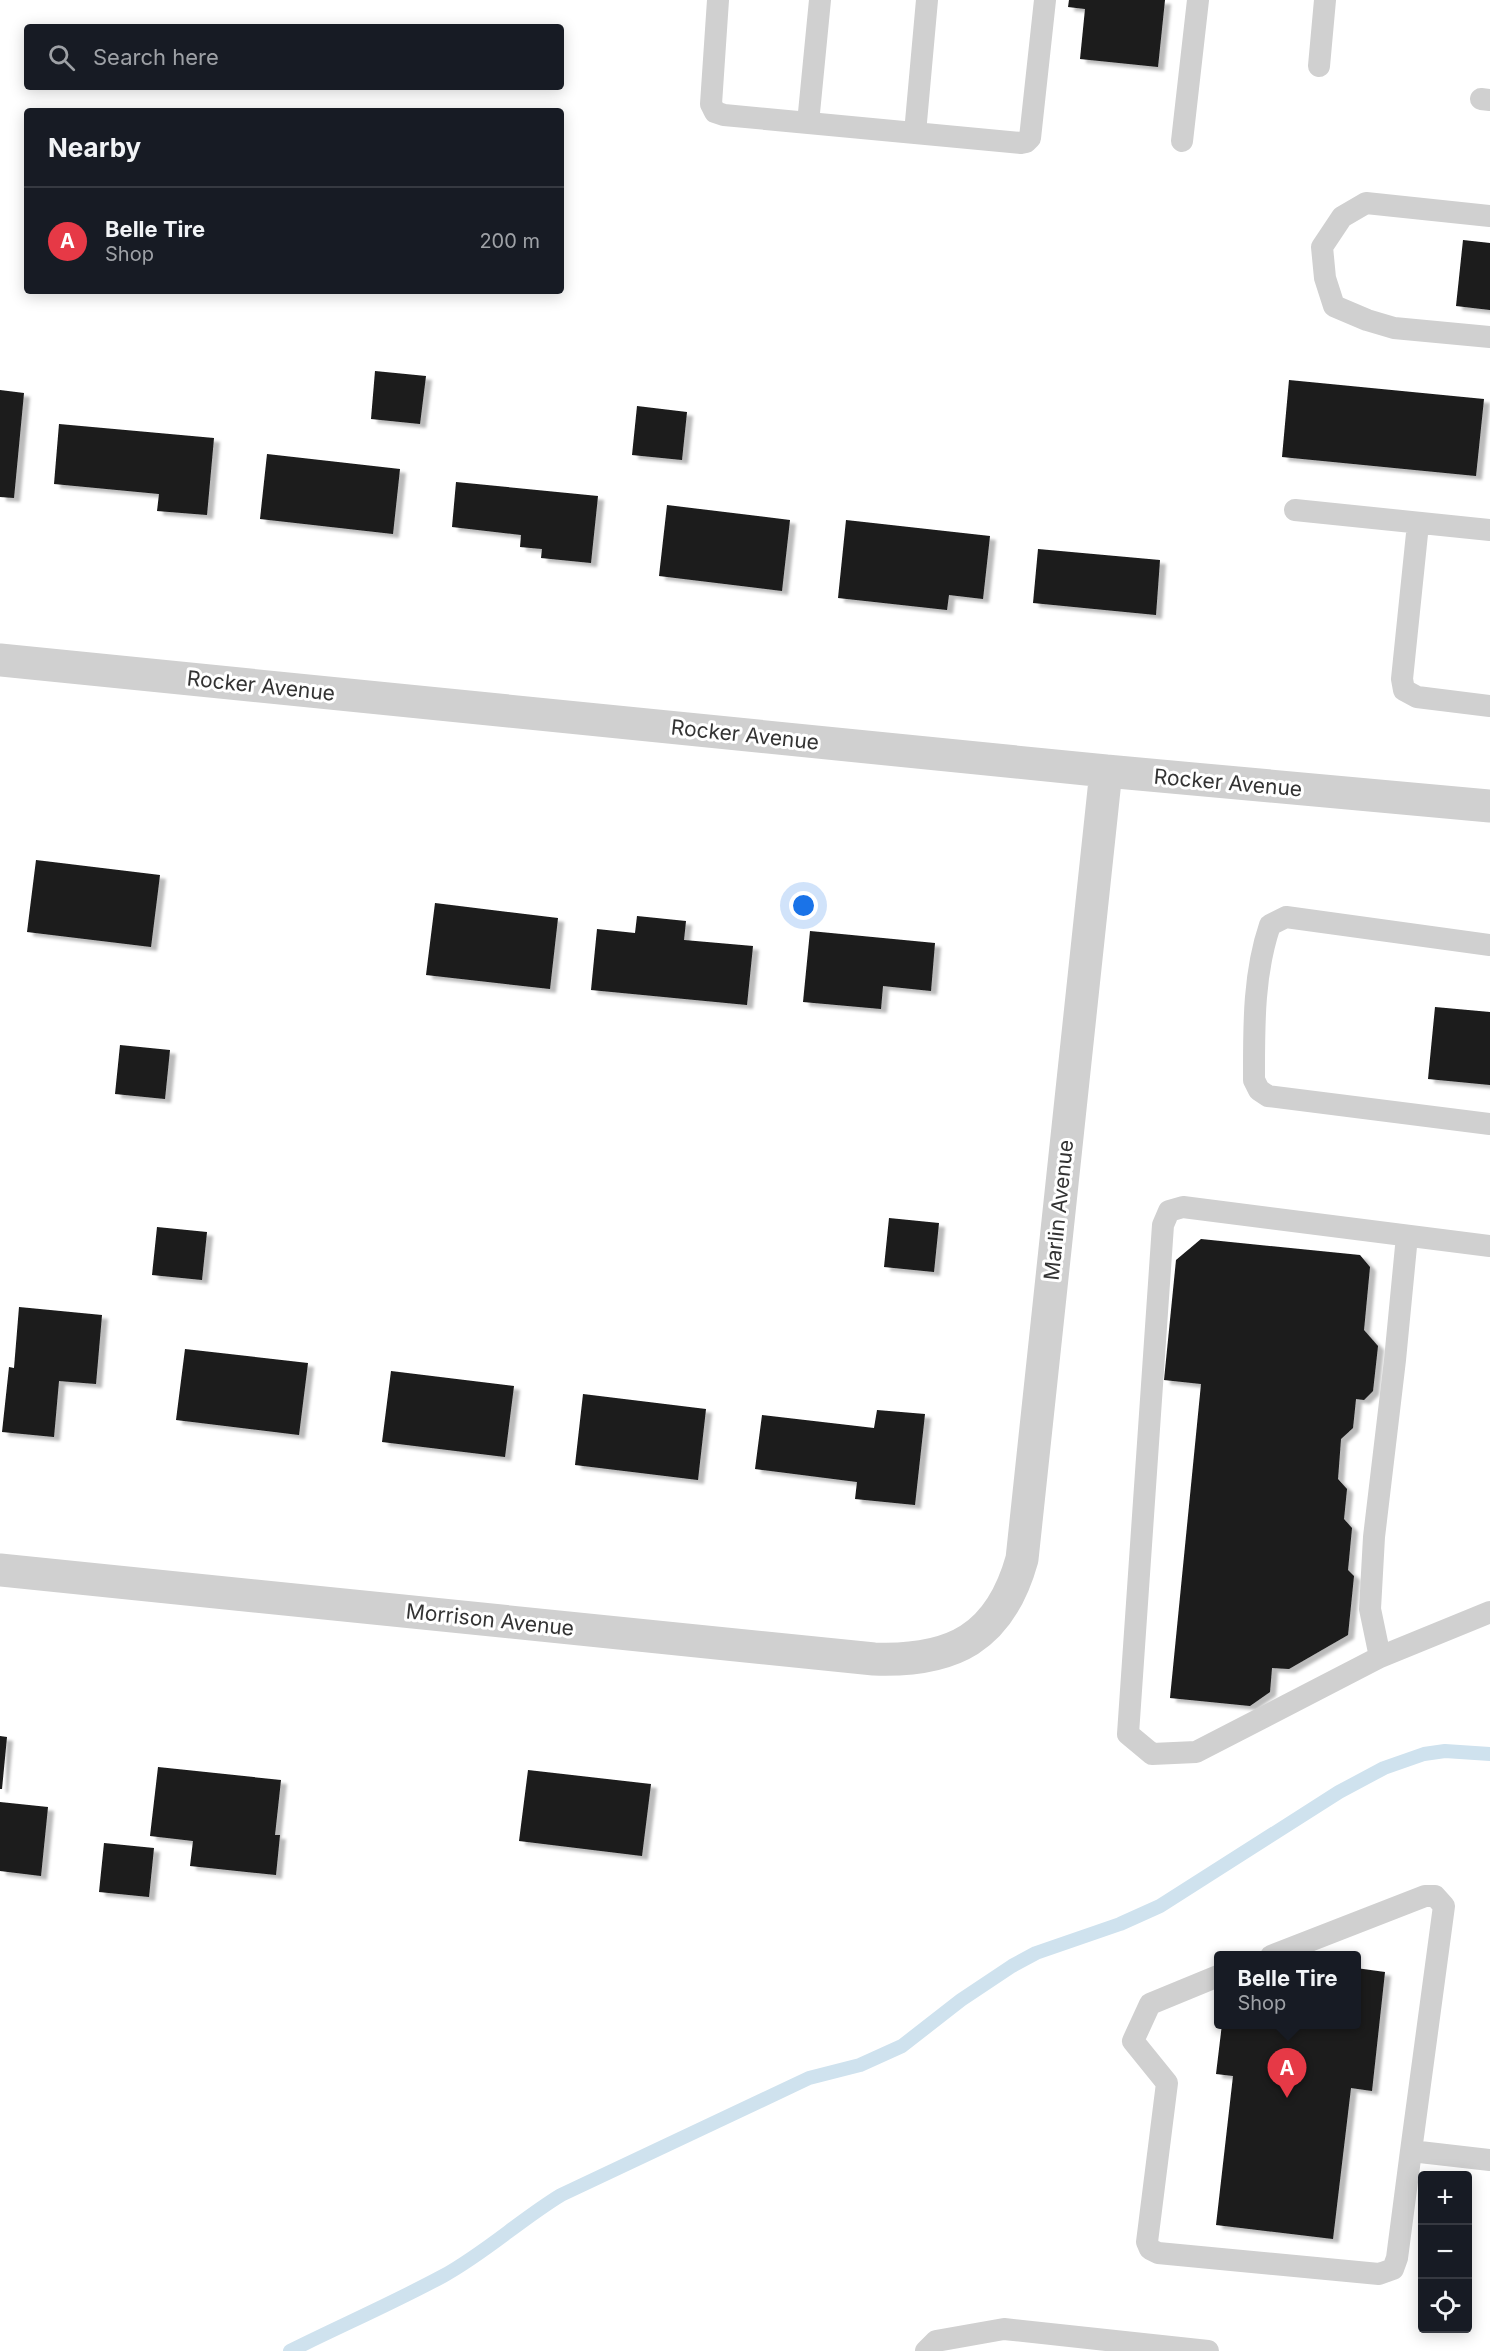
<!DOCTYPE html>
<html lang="en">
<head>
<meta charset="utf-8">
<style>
	body { margin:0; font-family:Inter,sans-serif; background:#242831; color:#f1f3f6 }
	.controls { position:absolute; right:18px; bottom:18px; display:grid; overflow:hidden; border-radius:6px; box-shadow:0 3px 15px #0003 }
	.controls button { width:54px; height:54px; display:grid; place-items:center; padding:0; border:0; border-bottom:2px solid #363941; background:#171b24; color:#f1f3f6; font:30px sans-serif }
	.you { position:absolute; left:804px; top:906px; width:21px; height:21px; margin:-15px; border:4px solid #fff; border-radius:50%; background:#1a73e8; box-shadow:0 0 0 9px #1a73e833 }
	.badge { display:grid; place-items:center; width:39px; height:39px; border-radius:50%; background:#e63946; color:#fff; font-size:20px; font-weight:700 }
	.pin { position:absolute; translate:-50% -50px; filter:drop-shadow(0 2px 3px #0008) }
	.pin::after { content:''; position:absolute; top:32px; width:21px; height:18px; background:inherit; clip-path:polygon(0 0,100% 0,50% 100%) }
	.popup { position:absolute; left:1214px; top:1951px; width:147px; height:78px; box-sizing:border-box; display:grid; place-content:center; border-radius:6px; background:#171b24; filter:drop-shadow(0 2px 4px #0005); font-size:20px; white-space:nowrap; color:#9ea1a6 }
	.popup b { font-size:22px; color:#f1f3f6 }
	.popup::after { content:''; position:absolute; left:50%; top:100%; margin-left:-12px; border:12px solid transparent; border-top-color:#171b24 }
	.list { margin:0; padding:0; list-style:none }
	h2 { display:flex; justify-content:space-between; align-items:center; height:78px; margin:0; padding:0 24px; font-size:26px }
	h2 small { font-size:20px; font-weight:400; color:#9ea1a6 }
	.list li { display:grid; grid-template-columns:39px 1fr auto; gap:18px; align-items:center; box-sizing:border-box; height:108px; padding:0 24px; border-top:2px solid #363941 }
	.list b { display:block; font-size:22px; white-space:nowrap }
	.list p { margin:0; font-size:20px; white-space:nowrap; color:#9ea1a6 }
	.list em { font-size:20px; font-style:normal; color:#9ea1a6 }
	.icon { flex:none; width:33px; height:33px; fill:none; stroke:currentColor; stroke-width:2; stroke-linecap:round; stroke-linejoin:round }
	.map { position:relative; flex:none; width:1490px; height:2351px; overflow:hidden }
	.search { position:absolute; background:#171b24; box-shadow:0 3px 15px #0003; left:24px; top:24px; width:540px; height:66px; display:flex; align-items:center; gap:15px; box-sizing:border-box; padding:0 21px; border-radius:6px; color:#9ea1a6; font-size:22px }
	.panel { position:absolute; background:#171b24; box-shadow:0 3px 15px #0003; left:24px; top:108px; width:540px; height:186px; border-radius:6px }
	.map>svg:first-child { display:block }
</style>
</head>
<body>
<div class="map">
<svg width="1490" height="2351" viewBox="0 0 1490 2351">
	<defs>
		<filter id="shadow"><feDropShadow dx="6" dy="4" stdDeviation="1.5" flood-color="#0004"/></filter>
	</defs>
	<rect width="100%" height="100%" fill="#fff"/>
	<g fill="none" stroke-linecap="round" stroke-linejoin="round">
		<!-- stream -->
		<path stroke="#cfe2ee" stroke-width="14" d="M290 2351C340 2326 393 2303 443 2276 485 2253 520 2220 561 2195L809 2078 860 2065 902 2046 961 2000 1012 1966 1036 1953 1120 1924 1160 1906 1339 1792 1384 1768 1424 1754 1445 1751 1490 1754"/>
	</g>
	<!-- building -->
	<path fill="#1a1a1a" filter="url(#shadow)" d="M1069 0H1165L1158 67 1080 59 1085 9 1068 7Z
		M1463 240 1490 243V310L1456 306Z
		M375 371 426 376 420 424 371 419Z
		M1289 380 1484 399 1476 476 1282 457Z
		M0 390 24 393 14 498 0 497Z
		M637 406 687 412 682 460 632 455Z
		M59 424 214 438 207 515 157 511 159 494 54 484Z
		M267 454 400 469 393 534 260 519Z
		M456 482 598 496 591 563 541 558 542 549 520 547 521 535 452 527Z
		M667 505 790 520 782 591 659 576Z
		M846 520 990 536 983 599 949 595 947 610 838 598Z
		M1038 549 1160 560 1156 615 1033 603Z
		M36 860 160 875 151 947 27 932Z
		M435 903 558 918 550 989 426 975Z
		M637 916 686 921 684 940 753 946 747 1005 591 990 597 929 635 933Z
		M810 931 935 943 931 991 883 986 881 1009 803 1002Z
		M1435 1007 1490 1012V1085L1428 1079Z
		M120 1045 170 1050 165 1099 115 1094Z
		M889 1218 939 1223 934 1272 884 1267Z
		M157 1227 207 1232 202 1280 152 1275Z
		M1201 1239 1360 1255 1370 1267 1364 1330 1378 1346 1373 1391 1364 1400 1356 1399 1353 1428 1341 1439 1338 1479 1347 1489 1344 1519 1352 1528 1348 1570 1354 1576 1348 1635 1289 1669 1272 1668 1270 1692 1250 1706 1170 1698 1201 1384 1164 1380 1176 1260Z
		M19 1307 102 1315 96 1384 59 1381 54 1437 2 1432 9 1367 14 1368Z
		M185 1349 308 1363 299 1435 176 1420Z
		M391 1371 514 1386 505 1457 382 1442Z
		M583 1394 706 1409 698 1480 575 1465Z
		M877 1410 925 1414 915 1505 855 1499 857 1482 755 1469 762 1415 874 1428Z
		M0 1736 7 1737 2 1789H0Z
		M158 1767 281 1780 275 1835H280L276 1875 190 1866 193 1841 150 1836Z
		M528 1770 651 1784 642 1856 519 1841Z
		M0 1802 48 1807 41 1876 0 1871Z
		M104 1843 154 1848 149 1897 99 1892Z
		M1356 1968 1385 1972 1372 2091 1351 2088 1333 2239 1216 2225 1233 2076 1216 2074 1222 2024H1356Z"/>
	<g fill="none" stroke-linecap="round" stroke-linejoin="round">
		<!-- lane -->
		<path stroke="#d0d0d0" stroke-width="22" d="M718 0 711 104 715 112 724 115 1021 143 1026 142 1030 138 1045 0
			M1319 66 1325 0
			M1481 99 1490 100
			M808 123 820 0
			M915 133 927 0
			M1182 141 1198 0
			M1490 216 1366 203 1342 217 1322 247 1325 278 1334 306 1367 320 1394 328 1490 337
			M1295 510 1490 530
			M1418 524 1402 679 1404 690 1417 697 1490 706
			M1490 945 1286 917 1270 925C1253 975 1254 1028 1254 1080L1259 1090 1268 1096 1490 1124
			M1490 1246 1183 1207 1169 1211 1163 1225 1128 1734 1152 1754 1196 1752 1380 1657 1490 1612
			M1380 1657 1370 1609 1374 1537 1395 1360 1407 1236
			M1271 1956 1425 1896H1435L1444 1906 1411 2151
			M1218 1976 1150 2004 1133 2041 1167 2083 1147 2242 1150 2249 1158 2253 1379 2274 1393 2269 1397 2258 1411 2151 1490 2160
			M926 2351 936 2341 1004 2329 1208 2351"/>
		<!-- street -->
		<path stroke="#d0d0d0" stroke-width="33" d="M0 660 1106 771 1490 806
			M0 1570 874 1659C953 1662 1000 1638 1022 1559L1106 771"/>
	</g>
	<g text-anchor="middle" stroke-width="6" stroke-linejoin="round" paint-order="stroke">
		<!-- street labels -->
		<g font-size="21" fill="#333" stroke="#fff">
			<text transform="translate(261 686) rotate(6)" y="7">Rocker Avenue</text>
			<text transform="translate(745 735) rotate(6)" y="7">Rocker Avenue</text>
			<text transform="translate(1228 783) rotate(5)" y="7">Rocker Avenue</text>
			<text transform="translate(1059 1210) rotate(-84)" y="7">Marlin Avenue</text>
			<text transform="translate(490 1620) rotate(6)" y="7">Morrison Avenue</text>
		</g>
	</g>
</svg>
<div class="controls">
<button>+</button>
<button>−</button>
<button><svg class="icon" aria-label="locate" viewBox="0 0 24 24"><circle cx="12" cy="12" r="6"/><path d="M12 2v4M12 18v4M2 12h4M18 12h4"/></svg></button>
</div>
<div class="you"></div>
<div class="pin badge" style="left:1287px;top:2098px">A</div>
<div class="popup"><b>Belle Tire</b>Shop</div>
<div class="search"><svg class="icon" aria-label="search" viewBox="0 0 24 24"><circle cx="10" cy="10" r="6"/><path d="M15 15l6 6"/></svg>Search here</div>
<section class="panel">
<h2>Nearby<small></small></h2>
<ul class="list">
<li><span class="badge">A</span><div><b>Belle Tire</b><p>Shop</p></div><em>200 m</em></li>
</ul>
</section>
</div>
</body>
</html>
